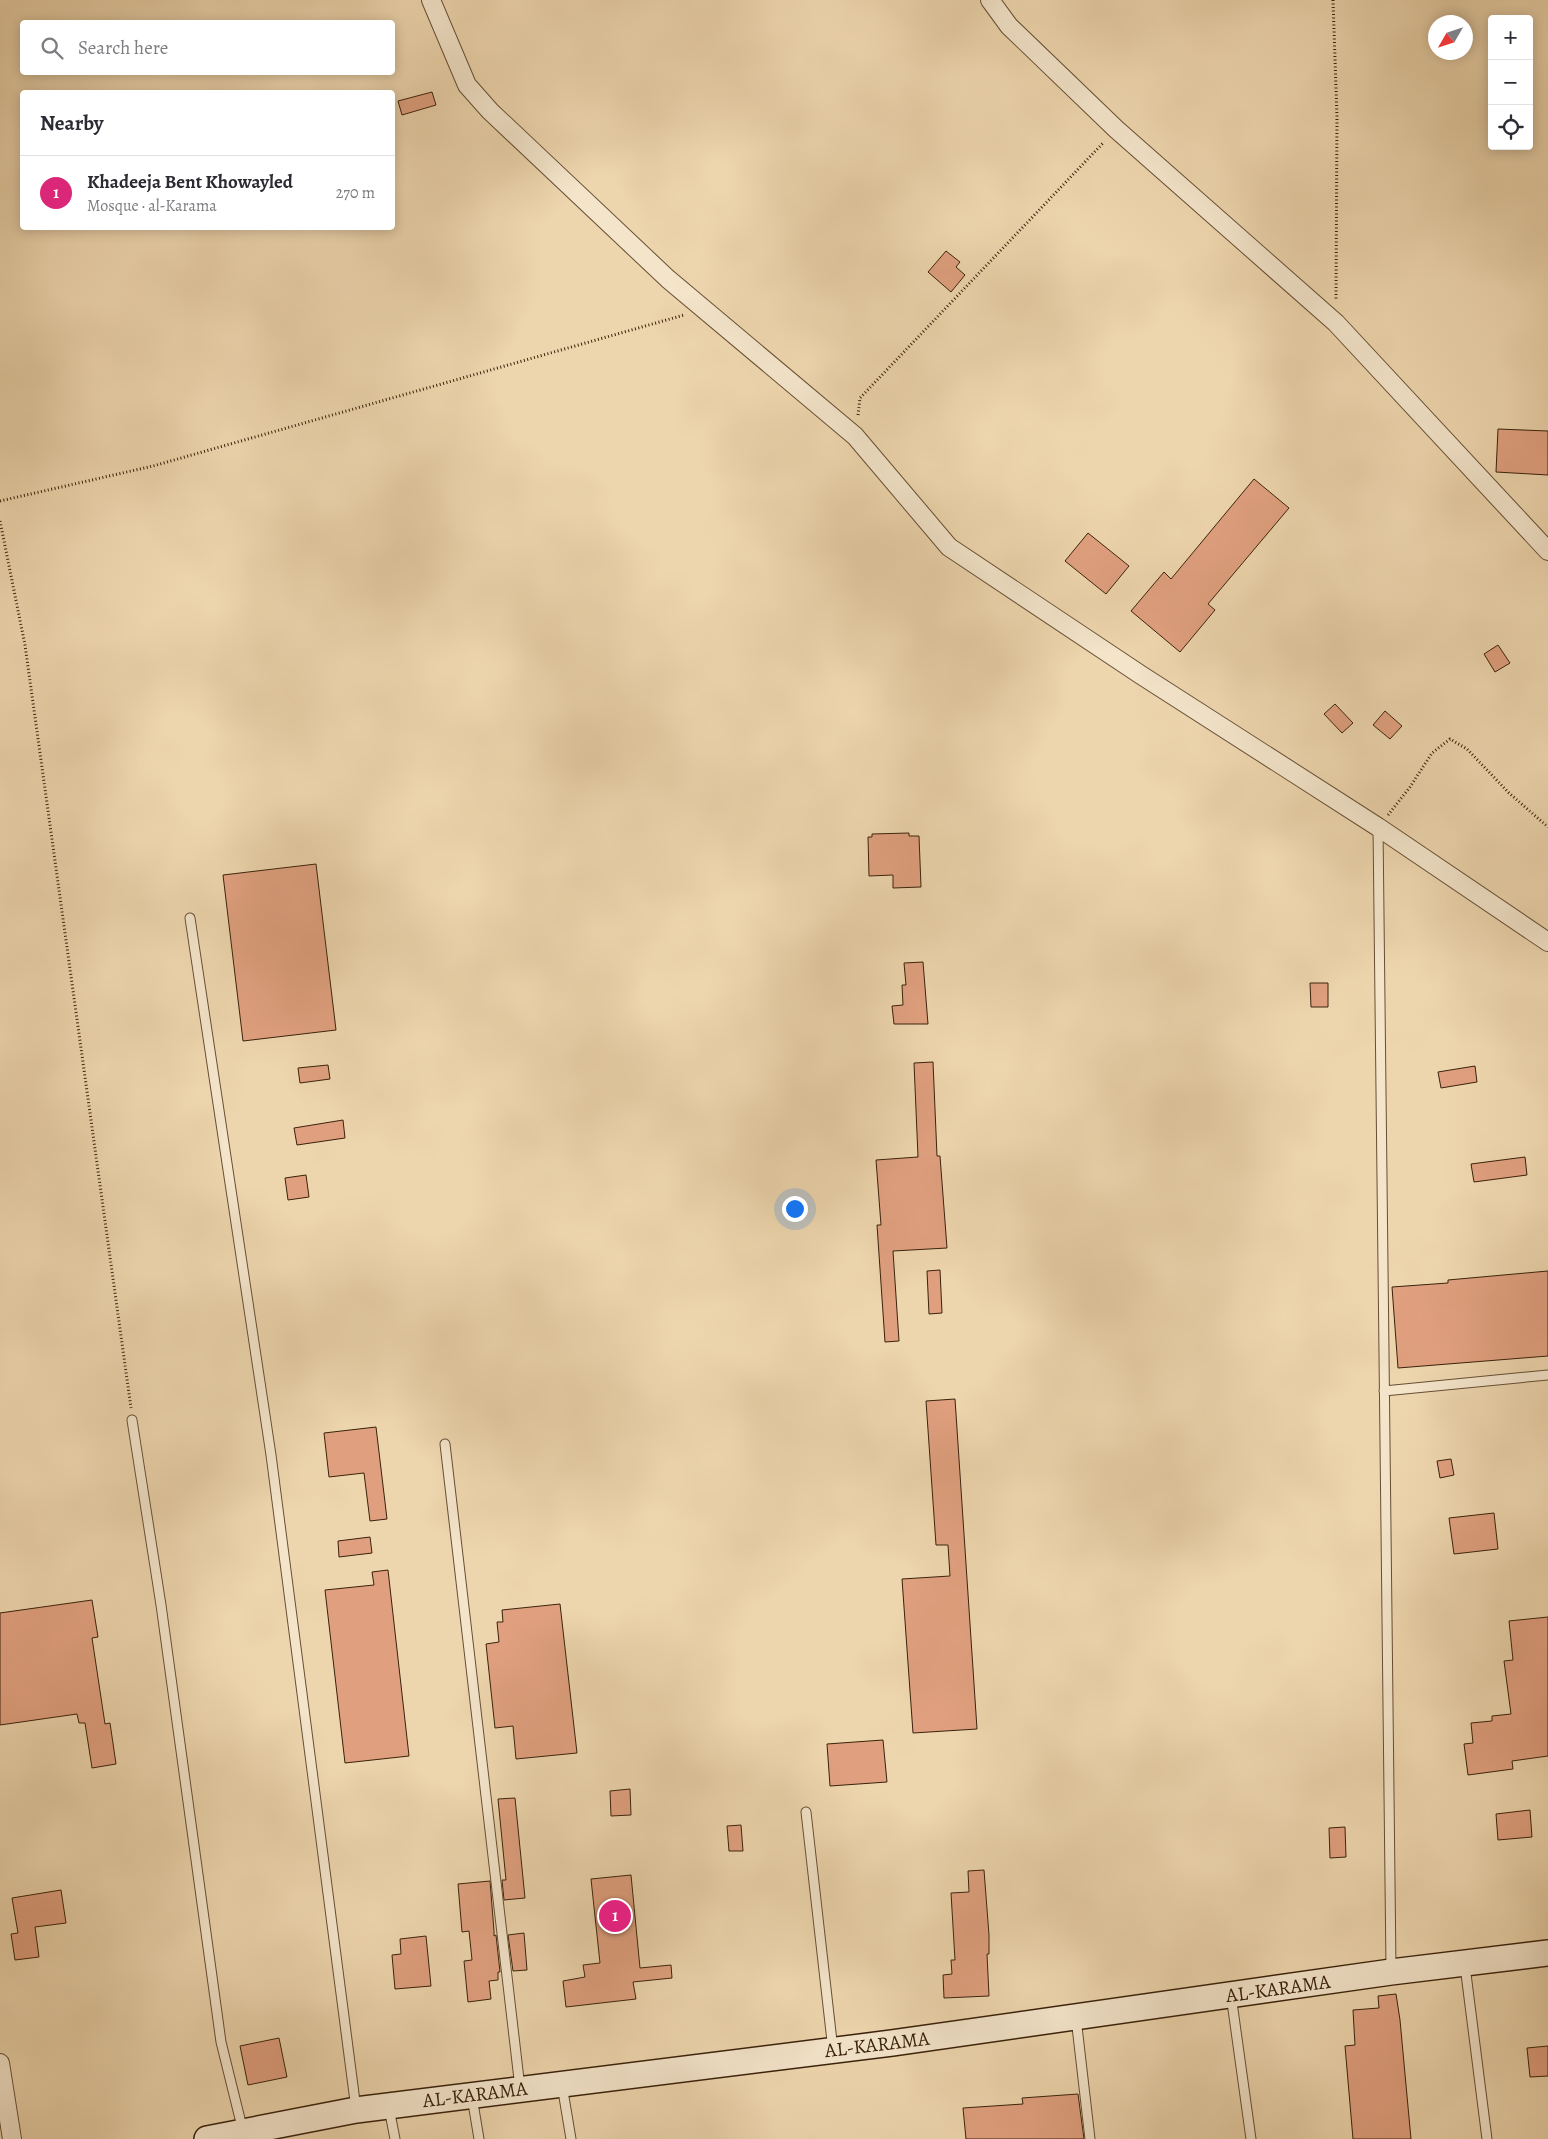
<!DOCTYPE html>
<html lang="en">
<head>
<meta charset="utf-8">
<style>
	body { margin:0; font-family:Alegreya,serif; background:#f7f7f7; color:#2b2b33 }
	.controls { position:absolute; right:15px; top:15px; display:grid; overflow:hidden; border-radius:5px; box-shadow:0 2px 12px #0003 }
	.controls button { width:45px; height:45px; display:grid; place-items:center; padding:0; border:0; border-bottom:1px solid #e1e1e2; background:#fff; color:#2b2b33; font:25px sans-serif }
	.compass { position:absolute; left:1428px; top:15px; width:45px; height:45px; border-radius:50%; background:#fff; box-shadow:0 2px 12px #0003; rotate:231deg }
	.you { position:absolute; left:794px; top:1208px; width:18px; height:18px; margin:-12px; border:4px solid #fff; border-radius:50%; background:#1a73e8; box-shadow:0 0 0 8px #1a73e833 }
	.badge { display:grid; place-items:center; width:32px; height:32px; border-radius:50%; background:#db2777; color:#fff; font-size:16px; font-weight:700 }
	.pin { position:absolute; translate:-50% -50%; border:2px solid #fff; box-shadow:0 1px 5px #0006 }
	.list { margin:0; padding:0; list-style:none }
	h2 { display:flex; justify-content:space-between; align-items:center; height:65px; margin:0; padding:0 20px; font-size:21px }
	h2 small { font-size:16px; font-weight:400; color:#7c7c81 }
	.list li { display:grid; grid-template-columns:32px 1fr auto; gap:15px; align-items:center; box-sizing:border-box; height:75px; padding:0 20px; border-top:1px solid #e1e1e2 }
	.list b { display:block; font-size:19px; white-space:nowrap }
	.list p { margin:0; font-size:16px; white-space:nowrap; color:#7c7c81 }
	.list em { font-size:16px; font-style:normal; color:#7c7c81 }
	.icon { flex:none; width:28px; height:28px; fill:none; stroke:currentColor; stroke-width:2; stroke-linecap:round; stroke-linejoin:round }
	.map { position:relative; flex:none; width:1548px; height:2139px; overflow:hidden }
	.search { position:absolute; background:#fff; box-shadow:0 2px 12px #0003; left:20px; top:20px; width:375px; height:55px; display:flex; align-items:center; gap:12px; box-sizing:border-box; padding:0 18px; border-radius:5px; color:#7c7c81; font-size:19px }
	.panel { position:absolute; background:#fff; box-shadow:0 2px 12px #0003; left:20px; top:90px; width:375px; height:140px; border-radius:5px }
	.map>svg:first-child { display:block }
</style>
</head>
<body>
<div class="map">
<svg width="1548" height="2139" viewBox="0 0 1548 2139">
	<rect width="100%" height="100%" fill="#edd5ad"/>
	<filter id="stains"><feTurbulence type="fractalNoise" baseFrequency=".004" numOctaves="4"/><feColorMatrix values="0 0 0 0 .2 0 0 0 0 .09 0 0 0 0 .02 0 0 0 .5 -.17"/></filter>
	<radialGradient id="worn" r=".72"><stop offset=".6" stop-color="#630" stop-opacity="0"/><stop offset="1" stop-color="#630" stop-opacity=".3"/></radialGradient>
	<!-- building -->
	<path fill="#e0a07f" stroke="#3a220b" d="M432 92 436 105 402 115 398 101Z
		M946 251 960 262 956 267 965 275 951 292 928 272Z
		M1498 429 1548 431V475L1496 472Z
		M1254 479 1289 508 1208 604 1215 610 1180 652 1131 611 1164 572 1171 579Z
		M1088 533 1129 566 1106 594 1065 561Z
		M1498 645 1510 663 1495 672 1484 654Z
		M1335 704 1353 723 1342 733 1324 714Z
		M1385 711 1402 726 1390 739 1373 725Z
		M909 833V836H919L921 887 893 888V875L869 876 868 837H872V834Z
		M316 864 336 1030 243 1041 223 875Z
		M923 962 928 1024H894L892 1006 903 1005 902 985H906L904 963Z
		M1310 983H1328V1007H1311Z
		M933 1062 937 1156H940L947 1248 893 1251 899 1341 885 1342 877 1225H881L876 1160 918 1157 914 1063Z
		M328 1065 330 1079 300 1083 298 1068Z
		M1475 1066 1477 1082 1441 1088 1438 1072Z
		M343 1120 345 1138 297 1145 294 1128Z
		M1525 1157 1527 1175 1474 1182 1471 1164Z
		M306 1175 309 1197 288 1200 285 1178Z
		M940 1270 942 1313 929 1314 927 1271Z
		M1548 1271V1356L1398 1368 1392 1287 1448 1283V1280Z
		M955 1399 977 1729 913 1733 902 1579 950 1576 948 1545H936L926 1401Z
		M376 1427 387 1519 370 1521 364 1473 329 1477 324 1433Z
		M1451 1459 1454 1475 1440 1478 1437 1461Z
		M1494 1513 1498 1549 1454 1554 1449 1518Z
		M370 1537 372 1553 339 1557 338 1541Z
		M388 1570 409 1756 345 1763 325 1590 374 1585 372 1572Z
		M92 1600 98 1637 92 1638 105 1724 110 1723 116 1764 92 1768 85 1723H79L77 1714 0 1725V1613Z
		M560 1604 577 1753 516 1759 513 1726 495 1728 486 1644 499 1642 497 1622H503L502 1610Z
		M1548 1617V1756L1512 1761 1513 1769 1468 1775 1464 1744 1473 1743 1471 1723 1492 1721V1716L1511 1714 1504 1661 1513 1660 1509 1621Z
		M883 1740 887 1782 830 1786 827 1744Z
		M630 1789 631 1815 611 1816 610 1791Z
		M515 1798 525 1898 504 1900 502 1880H506L498 1799Z
		M1530 1810 1532 1837 1498 1840 1496 1814Z
		M741 1825 743 1851H729L727 1826Z
		M1345 1827 1346 1857 1330 1858 1329 1828Z
		M984 1870 989 1935V1954H987L989 1996 944 1998 943 1975 952 1974 951 1960H955L951 1893 969 1892 968 1871Z
		M631 1875 640 1968 671 1965 672 1978 633 1982 636 1999 566 2007 563 1981 585 1977 583 1965 600 1963 591 1879Z
		M490 1881 494 1931V1936L496 1935 500 1972H498V1980L489 1981 491 1999 468 2002 464 1961 472 1960 469 1931 462 1932 458 1884Z
		M61 1890 66 1923 35 1927 39 1957 15 1960 11 1934 18 1933 12 1898Z
		M524 1933 527 1970 513 1971 508 1935Z
		M426 1936 431 1986 395 1989 392 1955 401 1954 400 1939Z
		M1396 1994 1400 2020 1411 2139H1353L1345 2046 1355 2045 1353 2010 1379 2008 1378 1996Z
		M279 2038 287 2077 248 2085 240 2046Z
		M1548 2046V2076L1530 2077 1527 2048Z
		M1078 2094 1084 2139H966L963 2108 1023 2104 1022 2098Z"/>
	<g fill="none" stroke-linecap="round" stroke-linejoin="round">
		<defs>
			<path id="service" d="M1378 827 1391 1969
				M190 918 271 1455 356 2109
				M1384 1391 1548 1375
				M132 1420 161 1605 221 2042 243 2131
				M445 1444 520 2088
				M806 1812 833 2050
				M1465 1966 1487 2139
				M1231 1995 1251 2139
				M1076 2018 1090 2139
				M562 2085 571 2139
				M472 2097 479 2139
				M389 2108 395 2139"/>
			<path id="minor" d="M431 0 467 85 490 111 668 279 855 436 949 547 1141 675 1378 827 1548 942
				M990 0 1009 26 1116 129 1336 323 1548 551
				M0 2063 12 2139"/>
			<path id="secondary" d="M207 2139 356 2110 892 2043 1391 1972 1548 1953"/>
		</defs>
		<!-- service casing -->
		<use href="#service" stroke="#674f34" stroke-width="11"/>
		<!-- minor casing -->
		<use href="#minor" stroke="#674f34" stroke-width="20"/>
		<!-- secondary casing -->
		<use href="#secondary" stroke="#3a220b" stroke-width="28"/>
		<!-- path -->
		<path stroke="#3a220b" stroke-width="3" stroke-dasharray="1 2.5" stroke-linecap="butt" d="M1333 0 1337 117 1336 299
			M858 415 860 398 1104 142
			M0 501 153 466 684 315
			M0 521 25 645 131 1408
			M1388 815 1410 787 1432 753 1450 739 1467 749 1509 793 1548 827"/>
		<!-- service -->
		<use href="#service" stroke="#f3e4ca" stroke-width="9"/>
		<!-- minor -->
		<use href="#minor" stroke="#f3e4ca" stroke-width="18"/>
		<!-- secondary -->
		<use href="#secondary" stroke="#f3e4ca" stroke-width="25"/>
	</g>
	<g text-anchor="middle" stroke-width="5" stroke-linejoin="round" paint-order="stroke">
		<!-- street labels -->
		<g font-size="20" fill="#3a220b" stroke="#f3e4ca">
			<text transform="translate(1278 1988) rotate(-8)" y="7">AL-KARAMA</text>
			<text transform="translate(877 2044) rotate(-7)" y="7">AL-KARAMA</text>
			<text transform="translate(475 2094) rotate(-7)" y="7">AL-KARAMA</text>
		</g>
	</g>
	<rect width="100%" height="100%" filter="url(#stains)"/>
	<rect width="100%" height="100%" fill="url(#worn)"/>
</svg>
<div class="controls">
<button>+</button>
<button>−</button>
<button><svg class="icon" aria-label="locate" viewBox="0 0 24 24"><circle cx="12" cy="12" r="6"/><path d="M12 2v4M12 18v4M2 12h4M18 12h4"/></svg></button>
</div>
<svg class="compass" viewBox="-18 -18 36 36"><path d="M0-13l5 13h-10z" fill="#e53935"/><path d="M0 13l5-13h-10z" fill="#7c7c81"/></svg>
<div class="you"></div>
<div class="pin badge" style="left:615px;top:1916px">1</div>
<div class="search"><svg class="icon" aria-label="search" viewBox="0 0 24 24"><circle cx="10" cy="10" r="6"/><path d="M15 15l6 6"/></svg>Search here</div>
<section class="panel">
<h2>Nearby<small></small></h2>
<ul class="list">
<li><span class="badge">1</span><div><b>Khadeeja Bent Khowayled</b><p>Mosque · al-Karama</p></div><em>270 m</em></li>
</ul>
</section>
</div>
</body>
</html>
